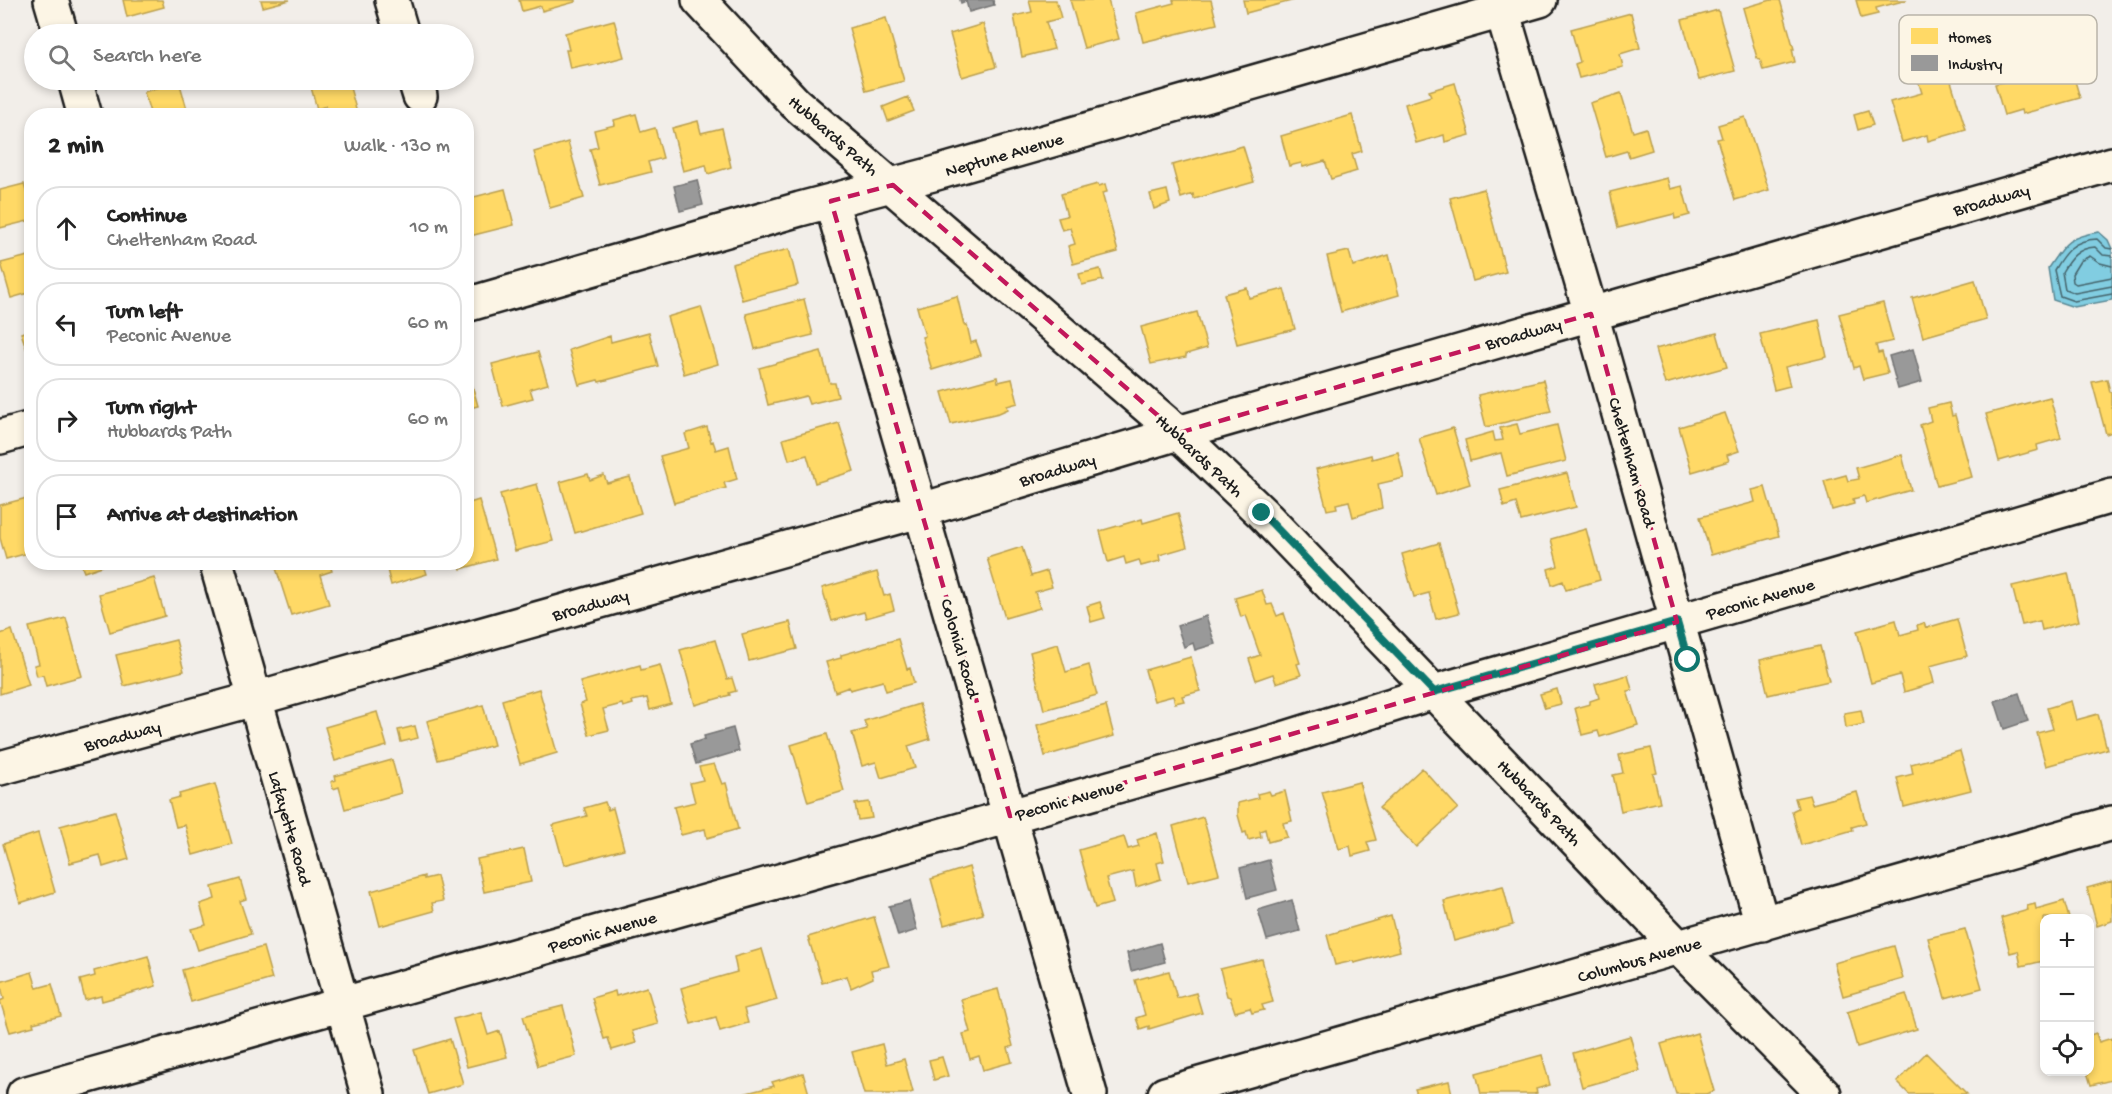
<!DOCTYPE html>
<html lang="en">
<head>
<meta charset="utf-8">
<style>
	body { margin:0; font-family:"Gochi Hand",sans-serif; background:#f6f6f6; color:#222 }
	.controls { position:absolute; right:18px; bottom:18px; display:grid; overflow:hidden; border-radius:12px; box-shadow:0 3px 9px #0003 }
	.controls button { width:54px; height:54px; display:grid; place-items:center; padding:0; border:0; border-bottom:2px solid #e0e0e0; background:#fff; color:#222; font:30px sans-serif }
	.stop { position:absolute; width:18px; height:18px; margin:-14px; border:4px solid #0f766e; border-radius:50%; background:#fff }
	.stop.end { background:#0f766e; border-color:#fff; box-shadow:0 2px 6px #0008 }
	.list { margin:0; padding:0; list-style:none }
	h2 { display:flex; justify-content:space-between; align-items:center; height:78px; margin:0; padding:0 24px; font-size:26px }
	h2 small { font-size:20px; font-weight:400; color:#767676 }
	.list li { display:grid; grid-template-columns:39px 1fr auto; gap:18px; align-items:center; box-sizing:border-box; height:84px; margin:0 12px 12px; padding:0 12px; border:2px solid #e0e0e0; border-radius:24px }
	.list b { display:block; font-size:22px; white-space:nowrap }
	.list p { margin:0; font-size:20px; white-space:nowrap; color:#767676 }
	.list em { font-size:20px; font-style:normal; color:#767676 }
	.icon { flex:none; width:33px; height:33px; fill:none; stroke:currentColor; stroke-width:2; stroke-linecap:round; stroke-linejoin:round }
	.map { position:relative; flex:none; width:2112px; height:1094px; overflow:hidden }
	.search { position:absolute; background:#fff; box-shadow:0 3px 9px #0003; left:24px; top:24px; width:450px; height:66px; display:flex; align-items:center; gap:15px; box-sizing:border-box; padding:0 21px; border-radius:33px; color:#767676; font-size:22px }
	.panel { position:absolute; background:#fff; box-shadow:0 3px 9px #0003; left:24px; top:108px; width:450px; height:462px; border-radius:24px }
	.map>svg:first-child { display:block }
</style>
</head>
<body>
<div class="map">
<svg width="2112" height="1094" viewBox="0 0 2112 1094">
	<rect width="100%" height="100%" fill="#f2eee9"/>
	<filter id="ink" filterUnits="userSpaceOnUse"><feTurbulence type="fractalNoise" baseFrequency=".0167" numOctaves="2"/><feDisplacementMap in="SourceGraphic" scale="12" xChannelSelector="R" yChannelSelector="G"/><feConvolveMatrix kernelMatrix="1 2 1 2 8 2 1 2 1" color-interpolation-filters="sRGB"/></filter>
	<g filter="url(#ink)">
		<!-- water -->
		<path fill="#81cde1" stroke="#598692" stroke-width="1.5" d="M2099 232 2108 240 2112 249V300L2074 307 2053 300 2048 268C2065 243 2067 237 2099 232Z"/>
		<!-- homes -->
		<path fill="#ffd966" stroke="#bba050" stroke-width="1.5" d="M123 0H162L164 7 127 17Z
			M261 0H290L263 7Z
			M519 0H575V2L542 11 541 6 522 11Z
			M1029 0H1056L1061 18 1046 22 1054 49 1022 57 1014 16 1032 12Z
			M1070 0H1108L1119 39 1084 48Z
			M1173 0H1211L1217 24 1143 42 1136 13 1174 3Z
			M1243 0H1295L1246 13Z
			M1771 0H1780L1794 49H1792L1795 62 1763 70 1760 59 1757 58 1743 8Z
			M1856 0H1907L1876 8 1878 14 1861 18Z
			M1718 10 1735 71 1699 80 1682 20Z
			M1631 13 1640 48 1620 54 1623 67 1579 78 1575 64 1580 62 1571 29Z
			M886 18 904 81 866 91 849 28Z
			M614 20 624 57 590 66 589 64 570 68 566 50H569L565 33Z
			M983 24 996 67 962 77 950 34Z
			M2038 56 2042 71 2070 64 2080 98 2022 114 2021 110 2004 115 1995 84 2011 80 2007 65Z
			M1946 65 1966 130 1928 141 1927 135 1902 142 1890 102 1922 93 1916 74Z
			M309 80H348L357 113 349 116H329L326 106 317 109Z
			M179 81 187 109 191 108 193 114 151 116 144 92Z
			M1455 83 1470 135 1445 142 1444 135 1416 143 1405 104 1431 96 1429 91Z
			M1621 93 1633 132 1646 128 1652 150 1629 157 1627 151 1606 157 1590 103Z
			M908 97 914 111 888 121 883 107Z
			M1868 111 1873 125 1858 130 1854 115Z
			M636 114 641 132 655 128 663 158 648 162 651 172 600 185 590 149 598 147 594 130 615 125 614 120Z
			M1352 115 1362 151 1352 154 1357 171 1331 179 1325 161 1303 167 1301 163 1289 166 1281 136Z
			M1745 117 1769 190 1735 200 1717 139 1722 138 1718 125Z
			M698 121 701 133 722 128 731 167 708 174 706 165 683 171 672 128Z
			M568 142 584 198 550 208 534 152Z
			M1243 146 1254 182 1194 199 1193 194 1181 198 1172 165Z
			M1667 178 1670 189 1682 186 1690 215 1675 219 1674 214 1618 228 1610 192Z
			M24 184 32 212V220L0 228V190Z
			M1098 184 1099 186 1105 184 1107 192 1102 193 1118 252 1073 264 1068 246 1075 244 1070 228 1062 230 1058 218 1067 216 1061 194Z
			M505 189 514 225 466 237V199Z
			M1484 189 1506 272 1473 281 1450 198Z
			M1167 190 1170 203 1154 209 1150 194Z
			M789 249 798 285 742 300 732 264Z
			M1349 251 1353 266 1389 255 1399 295 1341 312 1327 256Z
			M32 255V292L11 298 1 263Z
			M1100 269 1103 280 1082 285 1079 274Z
			M1975 280 1986 319 1923 337 1912 298Z
			M1247 288 1249 298 1284 289 1295 329 1237 344 1224 294Z
			M957 296 964 325H967L971 343 976 341 981 355 932 370 922 337 925 336 917 307Z
			M804 299 813 335 755 349 746 314Z
			M1883 303 1893 341 1876 345 1878 353 1882 352 1888 373 1863 379 1859 366 1854 368 1839 314Z
			M701 307 718 364 684 374 667 317Z
			M1197 312 1207 348 1186 354V357L1151 364 1141 327Z
			M1819 320 1827 357 1785 367 1790 386 1774 390 1760 334Z
			M32 329V365L21 333Z
			M649 332 658 366 599 382 598 380 579 385 569 350 610 336 611 342Z
			M1717 333 1727 367 1665 384 1655 349Z
			M821 351 830 383H835L838 397 809 404 806 396 768 405 759 368Z
			M538 352 548 384 530 389 533 398 503 406 492 364Z
			M467 366 478 406 466 409V366Z
			M997 377 998 382 1012 379 1018 403 1007 406 1008 409 999 413 951 424 942 392Z
			M2107 379 2110 392H2112V432L2106 434 2092 382Z
			M1543 380 1551 411 1486 427 1478 395Z
			M2050 397 2061 438 2037 445 2038 450 1999 461 1986 414Z
			M1949 403 1952 416 1955 415 1972 477 1937 486 1920 425 1931 421 1928 408Z
			M1725 413 1739 451 1727 455 1729 461 1692 472 1679 427Z
			M839 423 854 471 815 483 807 455 789 460 783 439Z
			M1517 424 1520 434 1557 425 1566 461 1507 476 1501 453 1470 461 1465 440 1493 432 1495 441 1503 440 1500 428Z
			M707 427 711 442 713 441 716 450 729 446 737 479 724 483 726 488 674 503 660 456 689 448 685 434Z
			M1453 428 1470 484 1436 495 1419 438Z
			M1398 452 1404 478 1378 484 1382 508 1353 517 1349 501 1336 504 1337 508 1327 510 1316 469 1371 455 1372 459Z
			M1902 455 1911 490 1866 503 1864 496 1853 499 1854 504 1832 510 1824 481 1846 475 1848 481 1859 479 1856 468Z
			M1567 473 1576 507 1521 521 1516 503 1504 507 1500 490Z
			M588 474 590 480 604 475 607 483 630 477 641 513 575 533 560 482Z
			M537 484 553 541 515 551 500 494Z
			M1765 487 1779 536 1711 555 1700 517 1755 502 1752 490Z
			M27 498 32 515V552L6 559 0 538V505Z
			M479 500 496 559 461 569 459 562H466V504Z
			M1178 513 1187 547 1159 555 1160 561 1141 566 1139 560 1126 564 1124 557 1108 562 1100 531 1142 519 1143 523Z
			M1586 529 1600 580 1566 590 1563 581 1552 585 1548 569 1558 566 1551 539Z
			M1439 543 1459 613 1436 619 1429 593 1414 597 1402 554Z
			M1022 547 1031 576 1047 571 1052 587 1035 592 1040 608 1005 618 987 558Z
			M80 562H100L102 566 84 572Z
			M274 562H329L332 571 320 575 329 604 291 615Z
			M385 562H423L427 574 391 585Z
			M877 572 884 596 890 594 894 610 866 618 864 612 832 621 822 588Z
			M2068 573 2079 621 2042 630 2040 621 2022 625 2012 586Z
			M154 578 165 616 110 632 99 594Z
			M1262 590 1267 605 1272 604 1277 616 1284 613 1300 663 1297 664 1301 675 1276 683 1273 674 1256 680 1249 659 1260 655 1246 615 1241 617 1235 598Z
			M1100 602 1105 618 1091 622 1087 606Z
			M66 618 82 676 46 686 43 675 37 676 34 665 39 664 29 627Z
			M1957 619 1967 656 1930 666 1934 683 1904 692 1900 675 1871 683 1857 631 1896 620 1900 635 1918 630 1917 625 1924 623 1926 628Z
			M790 622 797 649 749 661 742 634Z
			M12 630 29 685 0 694V634Z
			M898 639 907 669 910 668 914 683 886 691 883 681 850 690 849 687 835 692 826 662 841 658V655Z
			M176 640 184 671 124 686 116 655Z
			M715 640 727 679 732 678 736 691 729 693 730 695 695 705 680 650Z
			M1058 644 1066 672 1089 665 1097 695 1044 710 1030 652Z
			M1820 646 1829 681 1768 695 1760 660Z
			M1191 657 1200 691 1182 696 1184 701 1175 703 1173 696 1154 701 1145 670Z
			M640 665 641 670 660 665 671 704 650 710 647 698 632 701 633 704 623 707 622 704 603 709 609 730 589 735 580 704 586 702 580 682Z
			M1628 675 1632 690 1627 691 1638 725 1600 737 1598 731 1582 735 1575 708 1590 704V701L1599 698 1595 684Z
			M539 689 557 753 520 764 502 700Z
			M1557 689 1561 704 1545 708 1540 694Z
			M2071 701 2076 720 2098 714 2107 749 2046 766 2037 733 2053 729 2047 708Z
			M919 704 930 739 908 746 915 768 881 778 876 762 862 766 852 733 867 729 864 721Z
			M483 705 494 745 438 760 427 721Z
			M1106 706 1114 736 1045 756 1037 725Z
			M1861 710 1864 724 1846 728 1844 713Z
			M377 712 387 746 335 761 325 727Z
			M415 726 418 738 401 742 398 730Z
			M827 734 844 791 808 802 791 745Z
			M1651 748 1657 773 1653 774 1660 802 1621 811 1613 775 1623 773 1619 755Z
			M1960 751 1971 790 1904 807 1897 778 1913 774 1911 764Z
			M392 760 401 793 345 809 339 787 333 789 331 782 336 780 335 776Z
			M714 764 722 784 726 783 738 829 707 838 705 829 681 835 674 807 695 802 690 783 703 780 699 767Z
			M1422 768 1458 808 1416 847 1379 808Z
			M1359 782 1376 840 1367 842 1370 851 1352 856 1350 846 1339 849 1322 792Z
			M215 784 232 844 193 855 185 825 176 827 169 800 180 797 179 794Z
			M1269 791 1271 795 1285 791 1292 821 1283 823 1287 837 1268 842 1265 829 1260 831 1261 837 1248 840 1246 832 1243 833 1238 815V803L1258 798 1257 794Z
			M1857 792 1866 823 1852 827 1853 830 1801 845 1792 811 1798 808 1795 798 1809 795 1812 804Z
			M605 802 608 810 613 808 624 849 564 865 553 825 587 816 584 808Z
			M869 802 872 818 858 820 855 804Z
			M115 811 129 859 103 867 100 855 70 863 60 826Z
			M1203 817 1219 874 1188 882 1173 826Z
			M38 833 55 892 20 903 3 844Z
			M1157 833 1164 861 1157 863 1161 879 1136 887 1133 871 1106 878 1113 903 1095 908 1079 850 1124 837 1128 849 1139 846 1137 840Z
			M524 849 531 882 484 892 477 859Z
			M969 867 983 914 944 925 931 879Z
			M424 876V879L437 876 443 901 432 903 434 911 380 926 371 891Z
			M240 879 246 899 240 901 251 934 198 950 191 929 206 925 200 904 215 899 212 887Z
			M2112 881V921L2097 926 2087 888Z
			M1503 886 1513 925 1454 941 1444 901Z
			M2064 901 2069 918H2044V961L2021 966 2018 951 2010 953 2001 918 2028 910 2027 906 2035 904 2036 909Z
			M1391 916 1400 951 1354 963 1353 961 1335 965 1327 935Z
			M874 917 889 966 871 970 873 978 851 988 847 976 822 983 808 937Z
			M1965 929 1982 988 1945 998 1928 938Z
			M1894 946 1903 979 1843 996 1834 963Z
			M263 947 272 979 191 1002 182 970Z
			M762 949 777 1000 744 1009 748 1023 720 1031 716 1017 691 1024 681 988 737 972 734 957Z
			M148 956 156 986 102 1001 101 996 85 1000 80 980 95 976 94 971Z
			M1262 959 1273 1002 1262 1005 1264 1010 1252 1013 1250 1008 1235 1012 1230 997 1227 996 1220 969Z
			M1169 971 1177 998 1196 993 1202 1013 1149 1029V1026L1140 1029 1136 1018 1145 1015 1135 980Z
			M32 972 37 988 52 984 61 1016 33 1023 34 1026 10 1032 0 1001 4 999 0 982Z
			M647 987 658 1024 632 1031 636 1043 612 1050 608 1038 604 1039 592 998 615 991 616 996Z
			M998 989 1013 1046 1008 1048 1012 1062 983 1070 979 1056 970 1059 963 1034 970 1032 961 999Z
			M1906 994 1917 1029 1857 1047 1847 1012Z
			M563 1006 576 1056 538 1066 523 1016Z
			M481 1012 488 1035 500 1031 507 1057 467 1067 453 1019Z
			M1697 1033 1714 1091 1706 1094H1676L1661 1044Z
			M2096 1033 2099 1042 2112 1038V1080L2091 1085 2087 1072H2090V1035Z
			M1630 1036 1640 1071 1582 1087 1573 1053Z
			M450 1039 463 1084 428 1094 414 1050Z
			M882 1044 887 1064 904 1059 913 1092 907 1094H864L852 1052Z
			M1926 1053 1967 1094H1909L1897 1082Z
			M1542 1055 1550 1085 1536 1089 1537 1093 1534 1094H1481L1476 1073Z
			M942 1057 948 1076 934 1080 929 1060Z
			M803 1073 809 1094H743L774 1086 772 1082Z
			M1449 1081 1452 1094H1417L1415 1089Z"/>
		<!-- industry -->
		<path fill="#999" stroke="#747474" stroke-width="1.5" d="M960 0H993L994 5 969 12 966 1 961 3Z
			M697 180 703 205 680 211 674 186Z
			M1913 349 1922 382 1898 389 1889 356Z
			M1206 616 1215 644 1195 650 1193 643 1184 647 1177 626Z
			M2019 693 2028 721 2004 729 1995 701Z
			M733 728 739 751 696 764 690 744 705 739 704 736Z
			M1269 860 1277 890 1247 898 1240 868Z
			M1292 900 1300 931 1267 940 1258 910Z
			M909 901 917 930 898 936 889 906Z
			M1160 943 1165 962 1131 971 1127 953Z"/>
		<g fill="none" stroke-linecap="round" stroke-linejoin="round">
			<!-- shore -->
			<path stroke="#44636b" stroke-width="1.5" d="M2112 249 2106 248 2097 239C2074 240 2065 251 2054 270L2060 296 2074 301 2112 294
				M2112 256 2103 255 2095 247C2078 248 2070 258 2062 272L2065 289 2075 293 2112 286
				M2112 266 2100 263 2090 256 2080 261 2072 274 2073 282 2076 284 2112 277"/>
			<defs>
				<path id="minor" d="M51 0 61 34
					M392 0 402 34
					M699 0 795 103 1178 433 1262 513 1679 948 1824 1094
					M1499 0 1591 314 1762 924
					M75 80 85 116
					M415 80 420 96
					M831 201 1090 1094
					M466 305 800 209 933 174 1540 0
					M0 437 32 428
					M216 562 368 1094
					M0 768 254 699 922 510 1178 433 2112 164
					M24 1094 1280 740 1434 692 2112 496
					M1165 1094 2112 823"/>
			</defs>
			<!-- minor casing -->
			<use href="#minor" stroke="#1c1c1c" stroke-width="38"/>
			<!-- minor -->
			<use href="#minor" stroke="#fcf5e5" stroke-width="33"/>
		</g>
	</g>
	<g fill="none" stroke-linecap="round" stroke-linejoin="round" filter="url(#ink)">
		<!-- route -->
		<path stroke="#0f766e" stroke-width="8" d="M1262 513 1434 692 1677 622 1688 660"/>
	</g>
	<!-- marked area -->
	<path fill="none" stroke="#c2185b" stroke-width="4.5" stroke-dasharray="12 8" stroke-linejoin="round" d="M893 185 1178 433 1591 314 1677 622 1010 816 831 201Z"/>
	<g text-anchor="middle" stroke-width="6" stroke-linejoin="round" paint-order="stroke">
		<!-- street labels -->
		<g font-size="18" fill="#1c1c1c" stroke="#fcf5e5">
			<text transform="translate(834 135) rotate(41)" y="6">Hubbards Path</text>
			<text transform="translate(1004 154) rotate(-16)" y="6">Neptune Avenue</text>
			<text transform="translate(1991 199) rotate(-16)" y="6">Broadway</text>
			<text transform="translate(1523 333) rotate(-16)" y="6">Broadway</text>
			<text transform="translate(1200 455) rotate(43)" y="6">Hubbards Path</text>
			<text transform="translate(1633 462) rotate(74)" y="6">Cheltenham Road</text>
			<text transform="translate(1057 469) rotate(-17)" y="6">Broadway</text>
			<text transform="translate(1760 598) rotate(-16)" y="6">Peconic Avenue</text>
			<text transform="translate(590 604) rotate(-16)" y="6">Broadway</text>
			<text transform="translate(961 648) rotate(74)" y="6">Colonial Road</text>
			<text transform="translate(122 735) rotate(-15)" y="6">Broadway</text>
			<text transform="translate(1069 799) rotate(-16)" y="6">Peconic Avenue</text>
			<text transform="translate(1540 802) rotate(46)" y="6">Hubbards Path</text>
			<text transform="translate(291 828) rotate(74)" y="6">Lafayette Road</text>
			<text transform="translate(602 931) rotate(-16)" y="6">Peconic Avenue</text>
			<text transform="translate(1639 959) rotate(-16)" y="6">Columbus Avenue</text>
		</g>
	</g>
	<!-- legend -->
	<rect x="1899" y="15" width="198" height="69" rx="9" fill="#fcf5e5" stroke="#b9b4a9" stroke-width="1.5"/>
	<rect x="1911" y="28" width="27" height="16" fill="#ffd966"/>
	<rect x="1911" y="55" width="27" height="16" fill="#999"/>
	<g font-size="16" fill="#1c1c1c">
		<text x="1948" y="42">Homes</text>
		<text x="1948" y="69">Industry</text>
	</g>
</svg>
<div class="controls">
<button>+</button>
<button>−</button>
<button><svg class="icon" aria-label="locate" viewBox="0 0 24 24"><circle cx="12" cy="12" r="6"/><path d="M12 2v4M12 18v4M2 12h4M18 12h4"/></svg></button>
</div>
<div class="stop" style="left:1688px;top:660px"></div>
<div class="stop end" style="left:1262px;top:513px"></div>
<div class="search"><svg class="icon" aria-label="search" viewBox="0 0 24 24"><circle cx="10" cy="10" r="6"/><path d="M15 15l6 6"/></svg>Search here</div>
<section class="panel">
<h2>2 min<small>Walk · 130 m</small></h2>
<ul class="list">
<li><svg class="icon" aria-label="ahead" viewBox="0 0 24 24"><path d="M12 20V5M6 11l6-6 6 6"/></svg><div><b>Continue</b><p>Cheltenham Road</p></div><em>10 m</em></li>
<li><svg class="icon" aria-label="left" viewBox="0 0 24 24"><path d="M17 20v-9H6M10 6l-5 5 5 5"/></svg><div><b>Turn left</b><p>Peconic Avenue</p></div><em>60 m</em></li>
<li><svg class="icon" aria-label="right" viewBox="0 0 24 24"><path d="M7 20v-9h11M14 6l5 5-5 5"/></svg><div><b>Turn right</b><p>Hubbards Path</p></div><em>60 m</em></li>
<li><svg class="icon" aria-label="arrive" viewBox="0 0 24 24"><path d="M6 21V4h12l-3 4 3 4H6"/></svg><div><b>Arrive at destination</b></div></li>
</ul>
</section>
</div>
</body>
</html>
